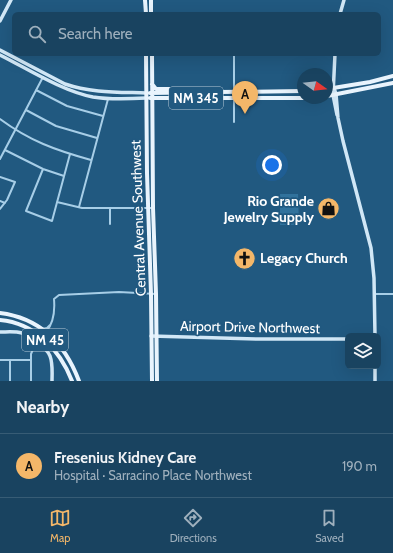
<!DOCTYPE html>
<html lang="en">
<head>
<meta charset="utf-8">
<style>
	body { margin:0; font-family:Cabin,sans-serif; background:#264e69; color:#f1f3f6 }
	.controls { position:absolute; right:12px; bottom:12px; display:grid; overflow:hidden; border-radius:6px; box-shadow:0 4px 16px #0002 }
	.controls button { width:36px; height:36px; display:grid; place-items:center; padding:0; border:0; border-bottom:1px solid #375c75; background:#194360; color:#f1f3f6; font:20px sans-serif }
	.compass { position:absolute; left:297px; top:68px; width:36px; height:36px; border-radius:50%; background:#194360; box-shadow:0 4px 16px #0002; rotate:105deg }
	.you { position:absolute; left:272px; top:165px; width:14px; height:14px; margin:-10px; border:3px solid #fff; border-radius:50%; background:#1a73e8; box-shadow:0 0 0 6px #1a73e833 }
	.badge { display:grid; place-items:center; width:26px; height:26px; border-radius:50%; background:#f4b769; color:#111; font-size:13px; font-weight:700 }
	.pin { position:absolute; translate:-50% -33px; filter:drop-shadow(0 1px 2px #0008) }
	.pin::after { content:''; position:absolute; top:21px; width:14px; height:12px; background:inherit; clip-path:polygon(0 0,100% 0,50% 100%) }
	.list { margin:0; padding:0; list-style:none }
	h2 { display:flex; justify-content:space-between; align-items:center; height:52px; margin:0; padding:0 16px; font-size:17px }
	h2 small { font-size:13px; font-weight:400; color:#9fb0bd }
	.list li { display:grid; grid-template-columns:26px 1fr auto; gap:12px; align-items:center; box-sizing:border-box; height:64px; padding:0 16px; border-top:1px solid #375c75 }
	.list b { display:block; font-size:15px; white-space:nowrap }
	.list p { margin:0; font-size:13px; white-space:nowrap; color:#9fb0bd }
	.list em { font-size:13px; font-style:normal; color:#9fb0bd }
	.icon { flex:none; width:22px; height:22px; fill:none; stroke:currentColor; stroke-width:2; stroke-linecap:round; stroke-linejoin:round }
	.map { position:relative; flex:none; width:393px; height:381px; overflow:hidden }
	.search { position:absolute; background:#194360; box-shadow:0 4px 16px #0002; left:12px; right:12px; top:12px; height:44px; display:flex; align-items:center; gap:10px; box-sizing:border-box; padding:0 14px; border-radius:6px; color:#9fb0bd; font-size:15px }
	.sheet { height:116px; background:#194360 }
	nav { display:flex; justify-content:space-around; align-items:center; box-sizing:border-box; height:56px; border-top:1px solid #375c75; background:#194360; font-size:11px; color:#9fb0bd }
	nav a { display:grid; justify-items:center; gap:2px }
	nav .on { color:#f4b769 }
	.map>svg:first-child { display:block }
</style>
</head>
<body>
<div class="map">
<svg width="393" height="381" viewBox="0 0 393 381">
	<rect width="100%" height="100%" fill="#215980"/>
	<!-- green -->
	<path fill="#31729c" d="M280 194H298L299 225H280Z"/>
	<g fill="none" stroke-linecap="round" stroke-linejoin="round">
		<!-- street -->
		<path stroke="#a7cee7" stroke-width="2" d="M234 54V122
			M36 90 67 106 103 116
			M26 110 56 126 97 138
			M0 119C30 141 55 150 91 160
			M5 150 43 169 64 176
			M0 159 43 77
			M43 169 26 211 52 221 70 154
			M0 177 15 182 7 200 0 209
			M0 201 5 203
			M57 202 82 208H153
			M79 207 108 99
			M110 224V208
			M374 294H393
			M42 329 47 328 50 325
			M46 332C54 323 55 311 54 299L59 295 119 292 156 294
			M0 360H30
			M10 381V360
			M31 381V354L36 342"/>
		<!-- secondary -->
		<path stroke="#d1e7f6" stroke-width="3.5" d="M340 14 344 0
			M0 21 11 0
			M0 50 65 84C91 93 120 92 146 93
			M335 54 333 95 337 115
			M0 55C28 69 62 91 93 97 111 100 129 99 146 98
			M334 88 336 94 338 118 343 141 371 248 374 278 375 336
			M0 332C7 332 15 331 22 333 31 336 46 347 50 356 53 364 52 373 52 381
			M151 336 256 339H348
			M375 366V381"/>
		<!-- primary -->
		<path stroke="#e9f4fd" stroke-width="4" d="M145 0 146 14
			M151 0V14
			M146 54 147 173 151 294 152 381
			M152 54 153 208 156 294 157 381
			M152 84 156 89H180L186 91
			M327 89 370 82 393 76
			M150 93 303 91
			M327 96 393 83
			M150 98H304
			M0 313C40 318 65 344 79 381
			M0 320C35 323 60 350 72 381"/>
	</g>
	<!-- icons -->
	<defs>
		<symbol id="shop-disc" viewBox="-11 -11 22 22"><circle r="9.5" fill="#f4b769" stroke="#215980"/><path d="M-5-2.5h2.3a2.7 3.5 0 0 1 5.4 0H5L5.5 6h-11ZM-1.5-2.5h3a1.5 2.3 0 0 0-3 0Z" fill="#111"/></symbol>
		<symbol id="church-disc" viewBox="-11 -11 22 22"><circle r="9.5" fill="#f4b769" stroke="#215980"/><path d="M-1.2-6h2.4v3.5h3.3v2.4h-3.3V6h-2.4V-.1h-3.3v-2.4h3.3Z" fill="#111"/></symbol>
	</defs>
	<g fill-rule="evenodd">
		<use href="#shop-disc" x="316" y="196" width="25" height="25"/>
		<use href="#church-disc" x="232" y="246" width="25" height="25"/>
	</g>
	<g text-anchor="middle" stroke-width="3.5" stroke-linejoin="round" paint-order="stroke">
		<!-- shield labels -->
		<g fill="#215980" stroke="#bccdd9" stroke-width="1">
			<rect x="169" y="87" width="54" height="22" rx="3"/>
			<rect x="22" y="329" width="46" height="22" rx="3"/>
		</g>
		<g font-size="13" font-weight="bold" fill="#fff">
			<text x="196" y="103">NM 345</text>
			<text x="45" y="345">NM 45</text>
		</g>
		<!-- poi labels -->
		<g font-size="14" font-weight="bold" fill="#fff" stroke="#215980" text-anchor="end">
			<text x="314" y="206">Rio Grande<tspan x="314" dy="16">Jewelry Supply</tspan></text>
			<text x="260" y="263" text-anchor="start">Legacy Church</text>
		</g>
		<!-- street labels -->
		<g font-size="14" fill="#fff" stroke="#215980">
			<text transform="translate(138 218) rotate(-92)" y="5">Central Avenue Southwest</text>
			<text transform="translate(250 327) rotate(1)" y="5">Airport Drive Northwest</text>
		</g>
	</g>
</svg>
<div class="controls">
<button><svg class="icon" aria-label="layers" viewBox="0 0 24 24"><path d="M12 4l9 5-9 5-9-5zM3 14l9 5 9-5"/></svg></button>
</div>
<svg class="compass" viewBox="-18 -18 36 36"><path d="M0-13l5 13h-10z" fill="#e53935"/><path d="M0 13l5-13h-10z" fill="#9fb0bd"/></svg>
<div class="you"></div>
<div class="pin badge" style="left:245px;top:114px">A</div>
<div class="search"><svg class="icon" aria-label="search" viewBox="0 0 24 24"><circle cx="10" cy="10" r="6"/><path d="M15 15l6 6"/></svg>Search here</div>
</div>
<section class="sheet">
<h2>Nearby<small></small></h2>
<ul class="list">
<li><span class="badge">A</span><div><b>Fresenius Kidney Care</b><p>Hospital · Sarracino Place Northwest</p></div><em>190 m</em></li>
</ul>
</section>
<nav>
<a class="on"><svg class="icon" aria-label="map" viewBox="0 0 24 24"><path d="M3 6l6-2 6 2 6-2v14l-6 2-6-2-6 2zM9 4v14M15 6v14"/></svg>Map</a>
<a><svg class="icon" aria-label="directions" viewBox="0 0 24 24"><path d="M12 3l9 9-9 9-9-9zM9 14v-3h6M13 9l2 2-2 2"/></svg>Directions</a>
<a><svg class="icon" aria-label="saved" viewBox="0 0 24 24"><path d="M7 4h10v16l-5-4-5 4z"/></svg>Saved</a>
</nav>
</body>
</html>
